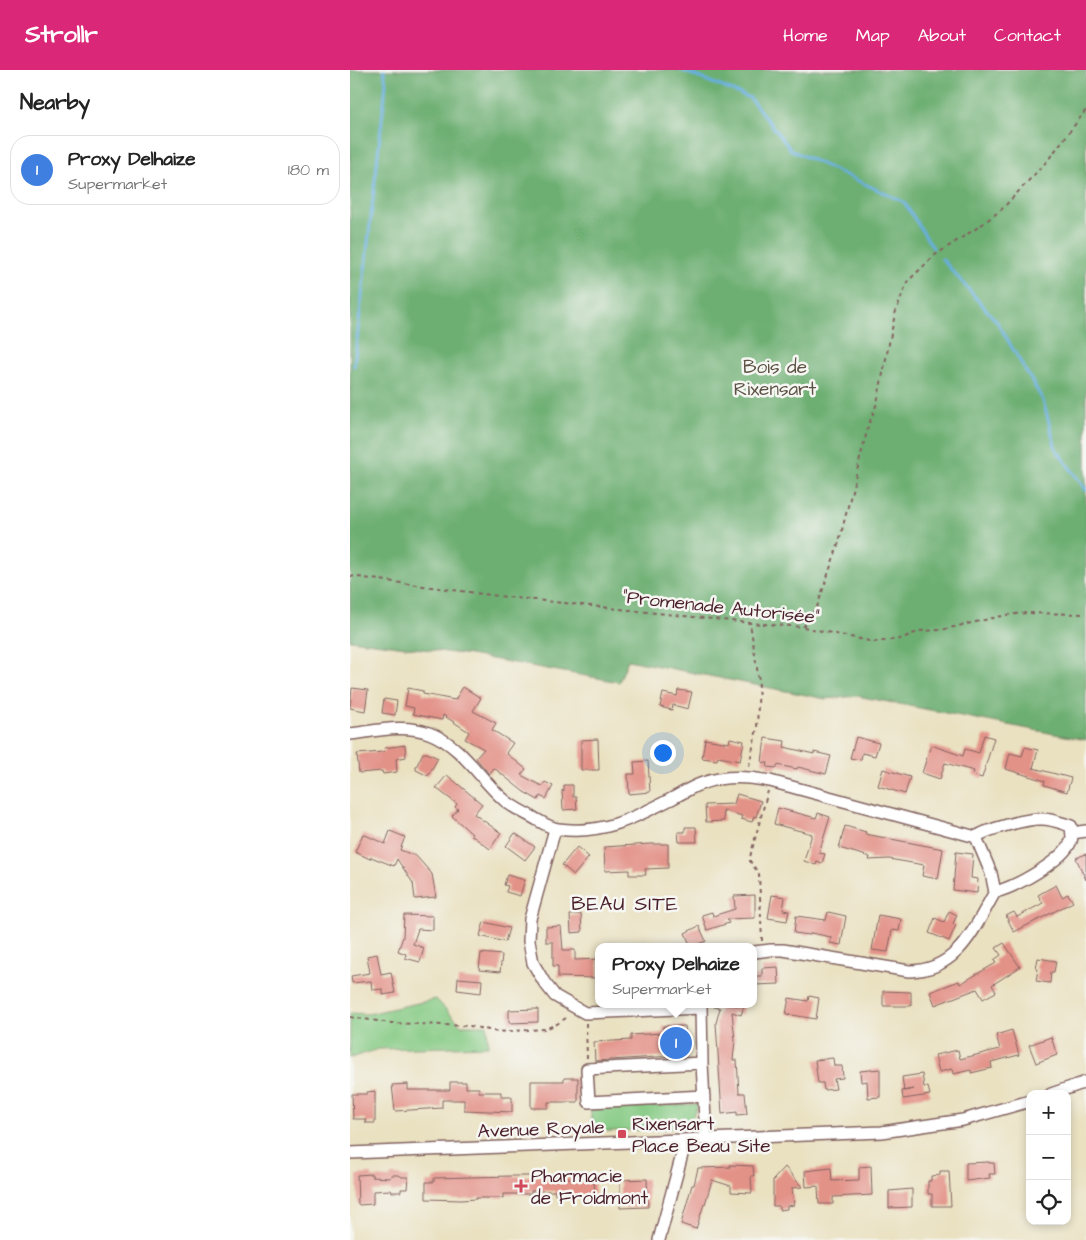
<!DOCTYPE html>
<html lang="en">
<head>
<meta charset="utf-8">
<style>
	body { margin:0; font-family:"Architects Daughter",sans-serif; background:#f2f2f2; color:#222 }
	.controls { position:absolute; right:15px; bottom:15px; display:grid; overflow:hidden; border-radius:10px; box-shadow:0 2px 8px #0003 }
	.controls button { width:45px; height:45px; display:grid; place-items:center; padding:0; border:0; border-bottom:1px solid #e0e0e0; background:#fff; color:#222; font:25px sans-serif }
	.you { position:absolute; left:312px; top:682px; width:18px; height:18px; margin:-12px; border:4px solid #fff; border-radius:50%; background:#1a73e8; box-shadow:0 0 0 8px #1a73e833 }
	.badge { display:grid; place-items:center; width:32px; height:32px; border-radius:50%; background:#db2777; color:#fff; font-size:16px; font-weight:700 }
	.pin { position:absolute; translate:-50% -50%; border:2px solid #fff; box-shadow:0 1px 5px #0006 }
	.popup { position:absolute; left:245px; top:873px; width:162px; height:65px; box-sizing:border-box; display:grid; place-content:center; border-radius:10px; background:#fff; filter:drop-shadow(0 1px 4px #0005); font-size:16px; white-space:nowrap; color:#767676 }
	.popup b { font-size:19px; color:#222 }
	.popup::after { content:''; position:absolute; left:50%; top:100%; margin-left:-10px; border:10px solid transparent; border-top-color:#fff }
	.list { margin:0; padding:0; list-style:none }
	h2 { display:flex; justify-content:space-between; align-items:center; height:65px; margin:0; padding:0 20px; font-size:21px }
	h2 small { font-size:16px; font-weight:400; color:#767676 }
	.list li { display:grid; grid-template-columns:32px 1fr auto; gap:15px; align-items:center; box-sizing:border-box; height:70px; margin:0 10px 10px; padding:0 10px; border:1px solid #e0e0e0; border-radius:20px }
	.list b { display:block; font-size:19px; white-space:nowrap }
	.list p { margin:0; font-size:16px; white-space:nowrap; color:#767676 }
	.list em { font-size:16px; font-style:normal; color:#767676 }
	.icon { flex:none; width:28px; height:28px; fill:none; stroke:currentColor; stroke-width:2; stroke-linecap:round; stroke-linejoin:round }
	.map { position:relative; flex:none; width:736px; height:1170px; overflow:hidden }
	header { display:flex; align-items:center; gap:30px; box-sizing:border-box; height:70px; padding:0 25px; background:#db2777; color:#fff }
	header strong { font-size:24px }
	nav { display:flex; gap:28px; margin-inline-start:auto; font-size:18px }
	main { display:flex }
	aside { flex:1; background:#fff }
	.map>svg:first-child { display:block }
</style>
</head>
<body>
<header>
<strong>Strollr</strong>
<nav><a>Home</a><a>Map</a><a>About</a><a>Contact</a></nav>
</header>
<main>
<aside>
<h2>Nearby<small></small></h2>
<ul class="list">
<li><span class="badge" style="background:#3f7fe0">1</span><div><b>Proxy Delhaize</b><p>Supermarket</p></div><em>180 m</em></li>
</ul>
</aside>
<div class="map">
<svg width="736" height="1170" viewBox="0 0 736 1170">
	<rect width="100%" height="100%" fill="#f6f6f2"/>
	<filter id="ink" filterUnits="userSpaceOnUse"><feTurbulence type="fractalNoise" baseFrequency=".02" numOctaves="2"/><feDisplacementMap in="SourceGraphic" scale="10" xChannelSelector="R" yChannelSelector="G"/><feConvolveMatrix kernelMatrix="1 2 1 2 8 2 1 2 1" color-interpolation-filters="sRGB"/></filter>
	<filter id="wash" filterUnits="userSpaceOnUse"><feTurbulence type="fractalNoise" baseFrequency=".0096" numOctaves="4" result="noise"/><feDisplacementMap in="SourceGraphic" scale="20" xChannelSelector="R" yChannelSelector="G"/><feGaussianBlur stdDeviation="1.12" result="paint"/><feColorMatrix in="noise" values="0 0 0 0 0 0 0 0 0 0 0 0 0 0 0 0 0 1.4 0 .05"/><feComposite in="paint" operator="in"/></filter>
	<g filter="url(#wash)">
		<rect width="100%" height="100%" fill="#eae1c1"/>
		<!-- green -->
		<path fill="#87cb85" stroke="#687558" d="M86 929 111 955H137L138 976 29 979 0 988V943L18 944Z
			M348 1034 342 1048 333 1058 241 1062V1039Z"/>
		<!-- forest -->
		<path fill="#6daf72" stroke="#5c674e" d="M0 0H736V670L507 626 476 629 278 590 269 612 120 585 0 570Z"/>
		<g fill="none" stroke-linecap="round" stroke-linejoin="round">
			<!-- stream -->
			<path stroke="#68afdf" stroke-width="3" d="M331 0 400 28 441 80 554 132 583 178
				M592 189 647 252 693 330 706 379 736 420
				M4 296 36 14 34 0"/>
		</g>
		<g id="blocks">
			<!-- building -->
			<path fill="#e39288" d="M113 617 131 628 123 641 146 653 142 660 163 673 156 683 176 699 171 705 192 716 195 712 203 716 196 729 190 726 188 730 174 722 144 698 139 704 126 688 134 679 115 669 119 662 93 645 92 650 63 644 64 638 55 636 58 618 73 621V624L105 630Z
				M2 618 18 620 15 641 0 638Z
				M328 620 342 622 338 639 323 635 322 640 310 637 313 623 327 626Z
				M34 629 47 631 45 645 32 643Z
				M634 665 644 668 632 708 623 705 624 701 595 693 590 709 572 703 581 675 613 686 615 679 629 683Z
				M506 667 529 673 525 686 512 683 511 690 500 688Z
				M380 668 394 671 390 691 368 687 367 690 352 688 355 669 379 673Z
				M415 668 435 671 434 677 464 684V682L481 686 476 704 448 697 447 699 427 695V698L417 697 418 693 412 692Z
				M248 669 249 700H231V670Z
				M55 675 56 687 46 689 47 702 33 704 32 701 9 703 7 684 32 682 35 681 34 678Z
				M675 677 688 680 683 698 721 708 717 722 694 715 695 711 656 699 660 683 672 686Z
				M73 683H77L88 688 78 706 66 700V697Z
				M298 691 300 722 279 724 278 704H285L284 692Z
				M533 699 560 707 555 724 528 716Z
				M97 705 132 734 124 744 151 763 140 779 121 765 122 764 102 746 108 739 105 737 107 734 86 718Z
				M214 715H223V727H226L227 739 213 740 212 720 214 722Z
				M387 724 411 731 406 747 404 746 402 752 391 749 392 746 373 740 374 751 356 752 355 735 384 734Z
				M428 738 466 748 468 743 480 747 469 783 475 784 472 793 467 791 466 795 454 791 462 764 424 754Z
				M495 756 516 762 515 764 593 779 588 809 572 806 574 795 539 789 519 790 520 787 489 778Z
				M335 757H346L347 772H329L328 762H335Z
				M40 761 55 767 50 780 66 786 82 804 86 827 65 829 63 813 47 789 44 796 21 787 20 789 5 782 13 764 35 774Z
				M165 763 185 777 175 790 156 776Z
				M301 774H318V798L295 799 296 805H279V800L255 801 254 777Z
				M227 777 239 787 224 805 212 795Z
				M606 782 623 784 621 808 628 809 627 823 603 820Z
				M736 784V810L726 788Z
				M157 805 175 810 170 826 156 822 158 816 154 815Z
				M706 815 712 827 718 824 723 832 664 862 656 846 664 842 667 847 693 833 688 825Z
				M405 825V848L377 849 379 853 357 860 352 845 362 842 363 846 385 839 384 826Z
				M422 825 435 827 433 840 439 841 437 851 418 848Z
				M599 841 607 845 603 854 606 855 599 871 579 863 585 848 594 852Z
				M478 842 496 846 491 875 480 873 481 867 461 863 460 865 444 863 446 846 476 850Z
				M231 844 232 862 221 863 220 845Z
				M54 845 83 846V860L68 859 63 874 74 878 70 892 55 888 56 884 48 881 53 867Z
				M528 845 551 849 549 861 542 860 538 882 522 880Z
				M134 852 159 858 155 872 130 866Z
				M211 856 213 880H225V890L248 889V908L208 907V896H203V872H196V857Z
				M349 856 356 871 341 877 335 863Z
				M654 873 670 897 642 915 646 922 633 929 627 919 585 935 580 922 609 911 610 914 646 893 644 890 651 885 646 878Z
				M131 883 152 885 150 902 129 900Z
				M27 884 31 904 41 902 45 923 33 925V919L22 920 21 911 2 913 1 906 20 903 17 886Z
				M688 888 706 891 704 902H701L700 913 686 911 688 899H686Z
				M428 897 429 914 404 915V906H412V898Z
				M108 908 132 910 131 923 107 920Z
				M533 921 561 922V936H533Z
				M459 926 469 928 466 949 436 944 439 928 458 931Z
				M364 934 394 936 391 945 382 942 385 970 383 990H387L389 1023H395L397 1044 387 1045V1042L372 1044 366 953 370 938 364 937Z
				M188 939V952L159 953V940Z
				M313 956H335L337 985 245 991 244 972 281 970V965L313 963Z
				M662 960 669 985 641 992 642 998 621 1003V1000L603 1004 602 999 589 1002 585 985 608 980 610 989 650 979 646 965Z
				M701 967 707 985 686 993 679 975Z
				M483 988 484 996H492L493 1008 484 1009 486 1019 474 1020 473 1013H468L465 990Z
				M530 999V1027L518 1028 517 1011 511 1012 510 1001Z
				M572 1004 574 1017H578L580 1025 553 1029 552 1021 564 1019 554 1021 552 1007Z
				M214 1008H228V1032H198V1038H181V1011H214Z
				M100 1012H116V1018H129V1022H151V1027H162V1042L114 1040V1030H92V1038L45 1041 42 1015 58 1014V1020H100Z
				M25 1021V1053H16L15 1049H3L2 1024H17V1022Z
				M639 1092V1093H644L645 1104H639L640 1108 616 1111V1093Z
				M380 1095 403 1096 404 1106H401L402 1123 381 1122V1116L362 1110 355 1134H354L346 1159 331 1154 342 1115H344L348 1098 381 1097Z
				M521 1096 522 1125 483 1127V1134H469L468 1116 456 1117 455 1101 481 1098 482 1111 509 1110V1097Z
				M435 1097 452 1117 442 1118 444 1135 437 1136V1139L429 1140V1136H423V1110Z
				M590 1101H599L601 1136H582V1124H578V1111H581V1106L590 1105Z
				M22 1104V1107L40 1108 41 1105H49L52 1107H58L57 1119H51V1122H42L41 1120 23 1121V1134L8 1135 7 1105Z
				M161 1106H199V1108H223V1107L240 1106 241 1111H244L245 1125H205V1121H181V1124H153V1128H126V1129L111 1130 76 1129V1112H84V1108Z
				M297 1109 298 1137 270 1138V1110Z
				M562 1119V1137L539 1138V1121Z"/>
		</g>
	</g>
	<g filter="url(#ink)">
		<use href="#blocks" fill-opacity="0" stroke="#826360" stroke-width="1"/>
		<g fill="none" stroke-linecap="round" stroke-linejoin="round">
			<defs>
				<path id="minor" d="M0 664C26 661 54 654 79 663 111 675 128 706 152 728 161 737 173 742 184 748 191 752 200 758 208 759 253 765 284 748 323 728 333 723 343 716 353 713 376 705 398 707 420 711L626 767
					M205 759 180 849 179 871 183 893 194 912 205 926 235 943 350 938
					M722 763 736 761
					M626 767C637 759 677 749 690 749 700 748 711 753 721 756 721 761 723 767 721 771 713 791 665 817 645 822
					M626 767 641 803 645 822
					M404 882 421 880H433L559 901C608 901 624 858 645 822
					M351 934 352 993 356 1069
					M352 993 237 999 239 1032 354 1026
					M701 1024 736 1012
					M0 1083 532 1062 613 1050 680 1031
					M309 1170 336 1070"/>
			</defs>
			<!-- minor casing -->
			<use href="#minor" stroke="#826360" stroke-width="14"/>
			<!-- path -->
			<path stroke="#826360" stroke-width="2" stroke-dasharray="4 4" stroke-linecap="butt" d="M0 506 148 526 400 553 453 557 524 572 550 569 570 561 591 560 656 545 676 543 736 544
				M453 557 467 537 489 472 518 357 527 333 545 244 557 212 585 185 630 156 652 139 698 90 736 40
				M399 696 407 658 409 611 400 553
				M412 871 409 804 400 791V787L418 721
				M0 947 41 953 120 956 148 962 195 959 207 954 219 946
				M236 953 237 988"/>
			<!-- minor -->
			<use href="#minor" stroke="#fff" stroke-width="11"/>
		</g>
	</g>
	<!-- markers -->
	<g fill="#d1495b" stroke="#f6f6f2" stroke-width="2">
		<rect x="267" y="1059" width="10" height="10" rx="2.5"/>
		<path d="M168.5 1108.5h5v5h5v5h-5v5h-5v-5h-5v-5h5z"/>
	</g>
	<g text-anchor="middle" stroke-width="5" stroke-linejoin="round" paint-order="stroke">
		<!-- park labels -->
		<g font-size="19" fill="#5c5346" stroke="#f6f6f2">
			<text x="425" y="303">Bois de<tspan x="425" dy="22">Rixensart</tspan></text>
		</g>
		<!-- street labels -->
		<g font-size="19" fill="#4a1f2b" stroke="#f6f6f2">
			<text transform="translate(371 536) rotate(6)" y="7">"Promenade Autorisée"</text>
			<text transform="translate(191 1058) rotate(-2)" y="7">Avenue Royale</text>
		</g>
		<!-- poi labels -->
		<g font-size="19" fill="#4a1f2b" stroke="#f6f6f2" text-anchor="start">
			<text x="282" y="1060">Rixensart<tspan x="282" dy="22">Place Beau Site</tspan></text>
			<text x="181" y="1112">Pharmacie<tspan x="181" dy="22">de Froidmont</tspan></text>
		</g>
		<!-- neighbourhood labels -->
		<g font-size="20" letter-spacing="1" fill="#4a1f2b" stroke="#f6f6f2">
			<text x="275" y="840">BEAU SITE</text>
		</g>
	</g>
</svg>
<div class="controls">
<button>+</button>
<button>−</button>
<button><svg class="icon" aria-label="locate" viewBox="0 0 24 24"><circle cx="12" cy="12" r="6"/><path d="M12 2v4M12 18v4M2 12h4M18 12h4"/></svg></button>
</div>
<div class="you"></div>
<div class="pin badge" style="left:326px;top:973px;background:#3f7fe0">1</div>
<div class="popup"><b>Proxy Delhaize</b>Supermarket</div>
</div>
</main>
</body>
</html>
